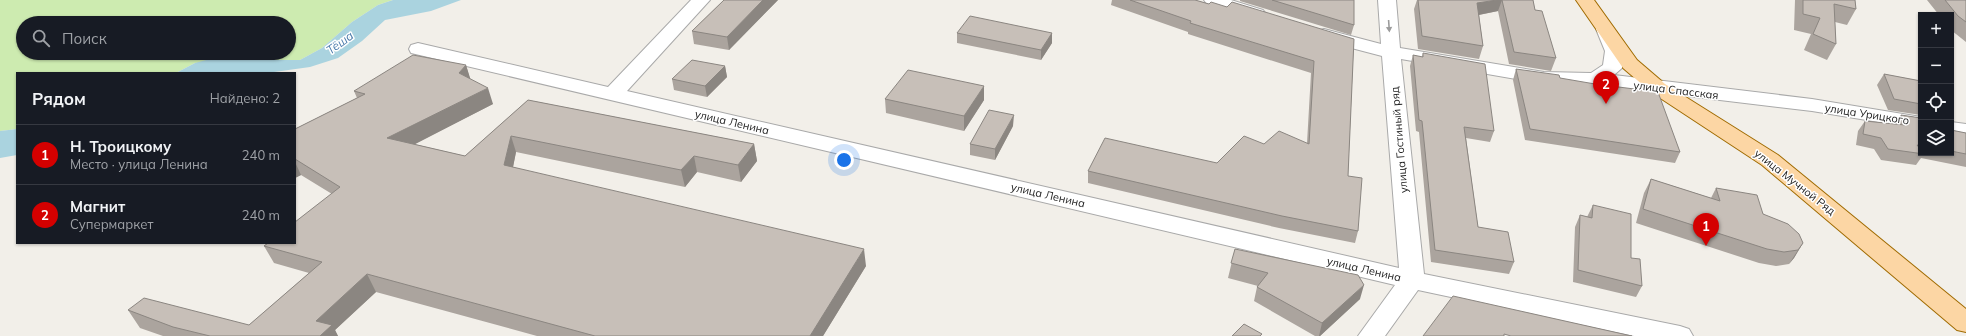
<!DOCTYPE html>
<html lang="ru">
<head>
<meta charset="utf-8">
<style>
	body { margin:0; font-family:Mulish,sans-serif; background:#242831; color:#f1f3f6 }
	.controls { position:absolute; right:12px; top:12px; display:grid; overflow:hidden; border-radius:0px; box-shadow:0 1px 3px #0004 }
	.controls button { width:36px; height:36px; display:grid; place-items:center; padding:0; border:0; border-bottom:1px solid #363941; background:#171b24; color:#f1f3f6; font:20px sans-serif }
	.you { position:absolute; left:844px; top:160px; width:14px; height:14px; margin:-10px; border:3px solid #fff; border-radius:50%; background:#1a73e8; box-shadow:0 0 0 6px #1a73e833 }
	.badge { display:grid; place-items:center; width:26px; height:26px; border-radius:50%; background:#d40000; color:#fff; font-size:13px; font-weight:700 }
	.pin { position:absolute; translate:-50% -33px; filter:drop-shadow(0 1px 2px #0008) }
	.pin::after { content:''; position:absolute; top:21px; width:14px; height:12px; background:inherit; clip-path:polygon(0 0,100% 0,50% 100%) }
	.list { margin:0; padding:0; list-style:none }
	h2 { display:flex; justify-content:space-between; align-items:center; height:52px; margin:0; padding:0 16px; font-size:17px }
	h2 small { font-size:13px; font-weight:400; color:#9ea1a6 }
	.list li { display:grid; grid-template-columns:26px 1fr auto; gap:12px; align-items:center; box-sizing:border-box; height:60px; padding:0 16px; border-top:1px solid #363941 }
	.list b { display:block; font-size:15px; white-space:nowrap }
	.list p { margin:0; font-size:13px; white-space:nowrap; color:#9ea1a6 }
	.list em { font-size:13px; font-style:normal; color:#9ea1a6 }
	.icon { flex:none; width:22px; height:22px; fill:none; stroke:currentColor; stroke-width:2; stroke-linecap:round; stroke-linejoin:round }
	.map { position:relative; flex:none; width:1966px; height:336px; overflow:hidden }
	.search { position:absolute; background:#171b24; box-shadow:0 1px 3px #0004; left:16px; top:16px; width:280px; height:44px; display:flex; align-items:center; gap:10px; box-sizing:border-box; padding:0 14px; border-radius:22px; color:#9ea1a6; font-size:15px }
	.panel { position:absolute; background:#171b24; box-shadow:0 1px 3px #0004; left:16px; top:72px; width:280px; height:172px; border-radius:0px }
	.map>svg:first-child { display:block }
</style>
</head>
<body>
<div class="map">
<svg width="1966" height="336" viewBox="0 0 1966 336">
	<rect width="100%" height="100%" fill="#f2efe9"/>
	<!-- grass -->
	<path fill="#cdebb0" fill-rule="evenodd" d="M0 0H393L378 5 352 22 322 48 300 60 195 63 176 73H17V129L0 131ZM23 23H289V53H23Z"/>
	<!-- water -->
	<path fill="#aad3df" d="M393 0H461L431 11 385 20 362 41 338 58 310 67 267 73H176L195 63 225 55 267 60H300L322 48 352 22 378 5Z
		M17 129V155L0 158V131Z"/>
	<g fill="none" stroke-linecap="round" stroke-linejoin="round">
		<defs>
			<path id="minor" d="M691 0H710L627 91 1399 268 1382 56 1317 39 1315 35 1317 31 1324 29 1381 44 1378 0H1396L1400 48 1544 72 1591 73 1603 65 1605 51 1596 29 1599 25 1605 23 1611 25C1622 40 1623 51 1622 68L1614 75 1812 99 1921 117V129L1812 111 1595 85 1544 84 1401 59 1424 274 1680 326 1689 329 1693 336H1634L1418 290 1385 336H1358L1395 285 411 53 409 49 411 45 418 43 608 87Z
				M1204 0H1231L1263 10 1266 14 1263 18 1257 19 1207 4Z
				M1951 122 1966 124V136L1951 134Z"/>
			<path id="major" d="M1576 0H1594L1637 60 1665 84 1778 155 1966 309V332L1957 330 1762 165 1651 92 1623 68Z"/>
		</defs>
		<!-- minor casing -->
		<use href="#minor" stroke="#a9a9a9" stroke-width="2"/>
		<!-- major casing -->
		<use href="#major" stroke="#a06b00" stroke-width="2"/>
		<!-- minor -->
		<use href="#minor" fill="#fff" fill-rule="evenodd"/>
		<!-- major -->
		<use href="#major" fill="#fcd6a4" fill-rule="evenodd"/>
	</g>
	<!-- wall -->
	<path fill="#aba49e" d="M724 0H778L729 50 694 44 692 31Z
		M1112 0H1195L1209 4 1227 7 1354 39 1348 176 1358 231 1355 243 1279 228 1088 183V171L1217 163 1264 144 1307 143 1311 73 1188 34V32L1111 5Z
		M1240 0H1354V25L1351 35 1240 1Z
		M1417 0H1533L1535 10 1556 58 1551 71 1509 64 1498 11 1479 15 1483 46 1479 59 1418 49 1414 9Z
		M1795 0H1855L1856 9 1847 25 1835 22 1836 44 1827 60 1804 50 1811 34 1794 30Z
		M1927 0H1966V42L1951 30V15H1939Z
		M957 33H1052V43L1041 60 957 43Z
		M1423 53 1494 131 1490 142 1466 138 1478 227 1514 262 1509 274 1431 262 1419 132 1416 131 1410 66 1413 55 1422 57Z
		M466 65 470 79 493 104 414 144 465 156 528 100 754 144 757 161 741 182 697 172 685 187 516 152 513 167 866 266 823 336H537L376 292 335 330 338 336H163L140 328 128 310 249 325 309 273 274 263 264 246 332 194 301 175 295 178V129L357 98 354 91Z
		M725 66 727 77 707 97 674 90 672 79Z
		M1516 69 1560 78 1680 152 1675 163 1525 140 1513 80Z
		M1884 74 1921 81V115L1888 110 1877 85Z
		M885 99 984 100 964 131 886 113Z
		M1901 115 1921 118V153H1951V130L1966 133V167L1921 158 1916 165 1881 160 1874 149 1856 145 1858 131 1865 121 1895 124Z
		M1013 126 995 160 970 155V144Z
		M1651 179 1711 198 1716 188 1763 214 1803 243 1794 258 1789 264 1776 266 1759 263 1636 223 1644 193Z
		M1593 205 1631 258 1642 286 1636 297 1573 282 1575 227 1580 215 1587 217Z
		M1235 249 1360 299 1320 336H1315L1254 301 1257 287 1258 286 1228 278Z"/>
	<!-- shaded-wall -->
	<path fill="#8b8681" d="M763 0H778L729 50 727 37Z
		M1497 0H1502L1498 11 1473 16 1477 3Z
		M1052 33V43L1041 60V50Z
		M466 65 471 81 459 73Z
		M725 66 727 77 707 97 705 86Z
		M984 86V100L964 131V116Z
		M488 88 493 104 394 155 387 138Z
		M1014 115 1013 126 995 160V149Z
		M511 136 516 152 510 182 504 165Z
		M754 144 757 161 741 182 738 165Z
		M694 156 697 172 685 187 681 170Z
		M295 162 301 175 295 178Z
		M1803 243 1794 258 1789 264 1798 250Z
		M864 249 866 266 823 336H810Z
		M367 274 376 292 335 330 338 336H320L316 321Z
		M1364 285 1360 299 1320 336H1319L1322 323Z"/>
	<!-- building -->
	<path fill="#c7bfb8" stroke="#8b8681" d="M724 0H763L727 37 692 31Z
		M1130 0H1195L1209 4 1211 2 1227 7 1232 2 1354 39 1348 176 1362 178 1358 231 1282 216 1088 171 1105 138 1217 163 1244 136 1264 144 1279 131 1309 144 1314 61 1190 23 1191 21Z
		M1272 0H1354V25Z
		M1418 0H1497L1477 3 1483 46 1422 36Z
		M1502 0H1533L1535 10 1542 11 1556 58 1514 52Z
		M1803 0H1855L1856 9 1834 4 1836 44 1813 34 1820 18 1803 14Z
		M1945 0H1966V22L1958 16Z
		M970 16 1052 33 1041 50 957 33Z
		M1423 53 1485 64 1494 131 1464 127 1478 227 1508 232 1514 262 1435 250 1422 121 1419 120 1413 55 1423 57Z
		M413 55 466 65 459 73 488 88 387 138 465 156 528 100 754 144 738 165 694 156 681 170 511 136 504 165 864 249 810 336H595L367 274 316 321 332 325 320 336H210L173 327 128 310 144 298 249 325 322 262 264 246 268 243H295V222L340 187 295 159V129L365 94 354 91Z
		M692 60 725 66 705 86 672 79Z
		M1516 69 1559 75 1560 78 1595 84 1658 92 1680 152 1530 129Z
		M908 70 984 86 964 116 885 99Z
		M1884 74 1921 81V104L1894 99Z
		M989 110 1014 115 995 149 970 144Z
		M1901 115 1921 118V146L1917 145 1921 150V153H1923L1924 154 1888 149 1881 138 1863 134 1865 121 1905 125Z
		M1951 130 1966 133V154L1951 151Z
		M1651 179 1720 201 1716 188 1757 195 1763 214 1788 224 1799 234 1803 243 1798 250 1784 252 1767 249 1643 209Z
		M1593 205 1631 214V258L1640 259 1642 286 1578 270 1580 215 1592 218Z
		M1235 249 1358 275 1364 285 1322 323 1257 287 1268 273 1231 263Z
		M1453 296 1632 336H1511L1504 334V336H1423Z
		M1244 324 1262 334 1260 336H1232Z"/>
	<!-- one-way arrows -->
	<defs><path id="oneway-solid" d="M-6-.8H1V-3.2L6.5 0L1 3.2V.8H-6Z"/></defs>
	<use fill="#9c9c9c" href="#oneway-solid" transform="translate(1389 26) rotate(86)"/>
	<g text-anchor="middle" stroke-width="3" stroke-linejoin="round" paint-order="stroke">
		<!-- street labels -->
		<g font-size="11" fill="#222" stroke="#fff">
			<text transform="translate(1676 90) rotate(7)" y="4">улица Спасская</text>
			<text transform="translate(1867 114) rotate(9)" y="4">улица Урицкого</text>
			<text transform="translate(732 122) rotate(13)" y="4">улица Ленина</text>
			<text transform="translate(1399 140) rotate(-95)" y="4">улица Гостиный ряд</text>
			<text transform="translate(1795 182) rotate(38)" y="4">улица Мучной Ряд</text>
			<text transform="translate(1048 195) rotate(13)" y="4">улица Ленина</text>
			<text transform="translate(1364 269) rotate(13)" y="4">улица Ленина</text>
		</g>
		<!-- water labels -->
		<g font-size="12" font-style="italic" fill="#4a7aab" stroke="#fff">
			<text transform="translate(340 43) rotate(-36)" y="4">Тёша</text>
		</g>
	</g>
</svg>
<div class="controls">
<button>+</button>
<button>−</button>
<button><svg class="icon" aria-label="locate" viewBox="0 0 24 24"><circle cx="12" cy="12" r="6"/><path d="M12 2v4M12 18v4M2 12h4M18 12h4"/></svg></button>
<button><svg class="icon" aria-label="layers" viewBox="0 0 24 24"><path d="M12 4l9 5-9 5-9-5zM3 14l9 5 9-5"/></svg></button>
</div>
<div class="you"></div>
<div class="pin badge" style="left:1706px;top:246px">1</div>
<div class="pin badge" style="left:1606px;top:104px">2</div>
<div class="search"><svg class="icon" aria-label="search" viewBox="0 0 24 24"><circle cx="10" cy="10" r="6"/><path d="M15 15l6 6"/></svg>Поиск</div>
<section class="panel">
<h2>Рядом<small>Найдено: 2</small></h2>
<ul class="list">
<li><span class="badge">1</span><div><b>Н. Троицкому</b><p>Место · улица Ленина</p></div><em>240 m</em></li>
<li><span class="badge">2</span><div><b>Магнит</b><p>Супермаркет</p></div><em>240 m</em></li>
</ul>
</section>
</div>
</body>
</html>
